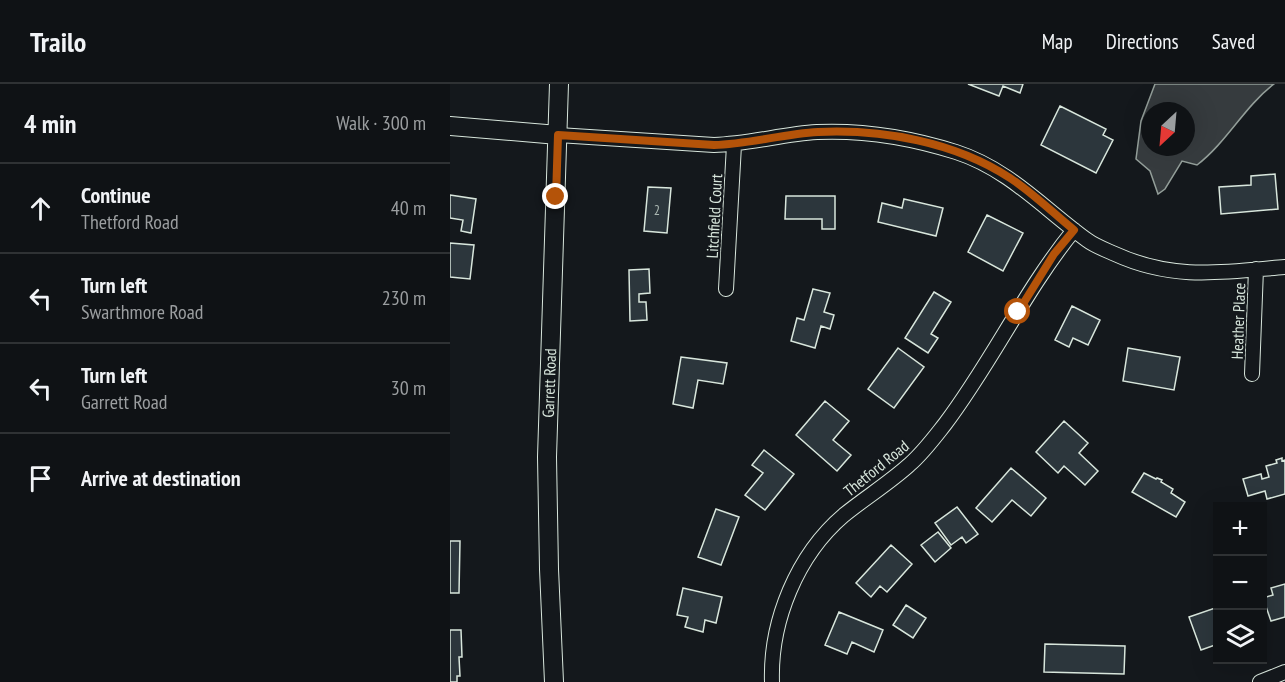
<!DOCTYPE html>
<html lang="en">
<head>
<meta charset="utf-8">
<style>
	body { margin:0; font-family:"PT Sans Narrow",sans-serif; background:#181b1e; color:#f1f3f6 }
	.controls { position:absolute; right:18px; bottom:18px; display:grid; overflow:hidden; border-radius:0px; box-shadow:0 6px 24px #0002 }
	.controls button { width:54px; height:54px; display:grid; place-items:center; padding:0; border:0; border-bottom:2px solid #2f3234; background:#0f1215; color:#f1f3f6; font:30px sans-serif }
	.compass { position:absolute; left:691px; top:18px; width:54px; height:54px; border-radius:50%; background:#0f1215; box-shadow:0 6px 24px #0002; rotate:206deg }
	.stop { position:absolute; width:18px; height:18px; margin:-14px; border:4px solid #b45309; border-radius:50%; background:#fff }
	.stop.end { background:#b45309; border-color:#fff; box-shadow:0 2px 6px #0008 }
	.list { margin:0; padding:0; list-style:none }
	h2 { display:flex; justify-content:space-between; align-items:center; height:78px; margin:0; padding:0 24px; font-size:26px }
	h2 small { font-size:20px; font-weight:400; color:#9b9ea0 }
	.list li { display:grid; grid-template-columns:39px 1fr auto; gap:18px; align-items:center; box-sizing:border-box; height:90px; padding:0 24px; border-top:2px solid #2f3234 }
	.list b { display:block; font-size:22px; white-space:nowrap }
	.list p { margin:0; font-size:20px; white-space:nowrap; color:#9b9ea0 }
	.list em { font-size:20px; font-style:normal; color:#9b9ea0 }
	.icon { flex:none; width:33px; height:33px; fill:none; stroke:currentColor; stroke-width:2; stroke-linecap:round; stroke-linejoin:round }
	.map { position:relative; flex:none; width:835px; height:598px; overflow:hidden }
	header { display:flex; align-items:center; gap:36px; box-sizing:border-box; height:84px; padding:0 30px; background:#0f1215; border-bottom:2px solid #2f3234 }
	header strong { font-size:28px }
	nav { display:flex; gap:33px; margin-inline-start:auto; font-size:21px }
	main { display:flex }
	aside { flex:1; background:#0f1215 }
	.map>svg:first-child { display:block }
</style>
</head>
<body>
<header>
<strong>Trailo</strong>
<nav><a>Map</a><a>Directions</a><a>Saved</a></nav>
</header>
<main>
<aside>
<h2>4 min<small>Walk · 300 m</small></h2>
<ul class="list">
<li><svg class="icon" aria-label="ahead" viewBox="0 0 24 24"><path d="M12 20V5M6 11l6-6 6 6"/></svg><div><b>Continue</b><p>Thetford Road</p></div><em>40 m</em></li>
<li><svg class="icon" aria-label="left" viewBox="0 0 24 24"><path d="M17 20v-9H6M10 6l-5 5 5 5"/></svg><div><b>Turn left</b><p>Swarthmore Road</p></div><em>230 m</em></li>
<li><svg class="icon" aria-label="left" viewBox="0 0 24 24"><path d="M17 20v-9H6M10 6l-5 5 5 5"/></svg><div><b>Turn left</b><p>Garrett Road</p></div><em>30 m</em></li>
<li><svg class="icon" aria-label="arrive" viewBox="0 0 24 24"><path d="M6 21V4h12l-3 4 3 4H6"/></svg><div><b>Arrive at destination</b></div></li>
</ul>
</aside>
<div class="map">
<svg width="835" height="598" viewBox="0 0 835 598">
	<rect width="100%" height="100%" fill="#14181c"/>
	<!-- water -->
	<path fill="#363b3e" stroke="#939e99" stroke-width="1.5" fill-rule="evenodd" d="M705 0H824C794 23 777 58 747 81L732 77 715 105 708 110 700 87 686 75 691 37ZM700 27H736V63H700Z"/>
	<!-- building -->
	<path fill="#2c363c" stroke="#d8e6dc" stroke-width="1.5" d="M518 0H573L570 9 553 2 549 12Z
		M610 22 656 45 653 51 663 56 646 89 591 61Z
		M825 90 828 125 771 130 769 103 801 101V92Z
		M198 103 221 104 217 149 194 147Z
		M0 111 26 115 21 149 11 147 13 136 0 134Z
		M336 112H385V145H372V135H335Z
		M454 115 493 124 486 152 428 138 432 119 452 124Z
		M537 131 573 149 553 187 518 168Z
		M0 159 24 161 20 195 0 193Z
		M199 185 200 209 189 210V218H196L197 236 180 237 179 186Z
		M363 205 380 209 374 228 384 231 380 245 371 242 365 264 341 257 347 234 354 236Z
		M484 208 501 218 481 250 488 254 478 269 455 254Z
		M622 222 650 236 638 261 623 254 619 263 605 256Z
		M448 264 474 283 444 324 418 305Z
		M678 264 730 273 724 306 673 297Z
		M231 273 277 279 273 300 248 296 243 324 223 320Z
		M375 317 399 337 383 356 401 371 387 387 346 351Z
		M614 337 638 359 629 369 648 387 635 401 614 382 608 389 586 368Z
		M314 366 344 390 315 426 295 411 313 389 302 381Z
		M832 374V377L835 376V410L817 415 815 407 798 412 793 395 811 390 812 395 819 393 816 382 827 379 826 376Z
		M561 384 596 414 581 432 562 416 542 438 526 424Z
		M694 389 706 395 707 394 712 396 711 398 723 405 721 409 735 418 726 433 682 408Z
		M507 423 528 450 516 459 512 453 501 461 485 439Z
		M266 425 289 433 271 481 248 473Z
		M488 448 501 464 485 478 471 461Z
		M0 457H10L9 509H0Z
		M441 461 462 480 437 508 430 502 421 513 406 499Z
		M835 500V533L821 537 813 514 823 511 821 504Z
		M233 504 272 513 266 539 255 536 253 548 235 543 238 533 227 531Z
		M456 521 476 534 463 554 443 541Z
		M768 523V560L751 566 739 533Z
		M389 528 433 546 424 568 402 558 397 570 375 561Z
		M0 546H11L12 573H9L10 592H7V598H0Z
		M595 560 675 562 674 590 594 588Z"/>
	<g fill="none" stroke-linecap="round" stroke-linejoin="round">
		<defs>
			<path id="minor" d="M108 51 264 61C299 60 333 50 367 48 414 46 462 54 506 68 559 85 594 125 637 156 645 162 656 166 665 170 724 197 774 188 835 183
				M276 205 284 61
				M802 290 806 185
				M322 598C320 537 347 471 394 431 415 414 439 399 459 381 473 369 484 354 495 340 542 278 575 206 624 146
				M810 598 835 588"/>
			<path id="tertiary" d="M0 42 108 51
				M104 598 99 485 97 373 109 0"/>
		</defs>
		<!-- minor casing -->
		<use href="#minor" stroke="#d8e6dc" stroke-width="16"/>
		<!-- tertiary casing -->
		<use href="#tertiary" stroke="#d8e6dc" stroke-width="20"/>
		<!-- minor -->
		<use href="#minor" stroke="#14181c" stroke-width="14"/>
		<!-- tertiary -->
		<use href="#tertiary" stroke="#14181c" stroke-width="18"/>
	</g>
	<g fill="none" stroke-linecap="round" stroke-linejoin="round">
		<!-- route -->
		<path stroke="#b45309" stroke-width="8" d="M106 113 108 51 264 61C299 60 333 50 368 48 433 45 505 58 560 94 583 109 603 129 624 146L604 170 568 228"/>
	</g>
	<g text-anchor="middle" stroke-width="4.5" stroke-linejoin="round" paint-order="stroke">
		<!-- number labels -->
		<g font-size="14" fill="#adbab4">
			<text x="207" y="131">2</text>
		</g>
		<!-- street labels -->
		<g font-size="16" fill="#d8e6dc" stroke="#14181c">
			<text transform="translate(264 132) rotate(-87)" y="6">Litchfield Court</text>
			<text transform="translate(788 237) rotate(-88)" y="6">Heather Place</text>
			<text transform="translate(99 299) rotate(-88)" y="6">Garrett Road</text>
			<text transform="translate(426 384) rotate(-39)" y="6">Thetford Road</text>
		</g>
	</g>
</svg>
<div class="controls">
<button>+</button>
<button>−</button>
<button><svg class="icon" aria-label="layers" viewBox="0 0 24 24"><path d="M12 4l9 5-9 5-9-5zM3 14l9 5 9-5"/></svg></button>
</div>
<svg class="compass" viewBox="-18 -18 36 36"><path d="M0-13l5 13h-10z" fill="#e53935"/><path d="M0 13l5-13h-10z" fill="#9b9ea0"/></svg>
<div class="stop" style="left:568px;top:228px"></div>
<div class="stop end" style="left:106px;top:113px"></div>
</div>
</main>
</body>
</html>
